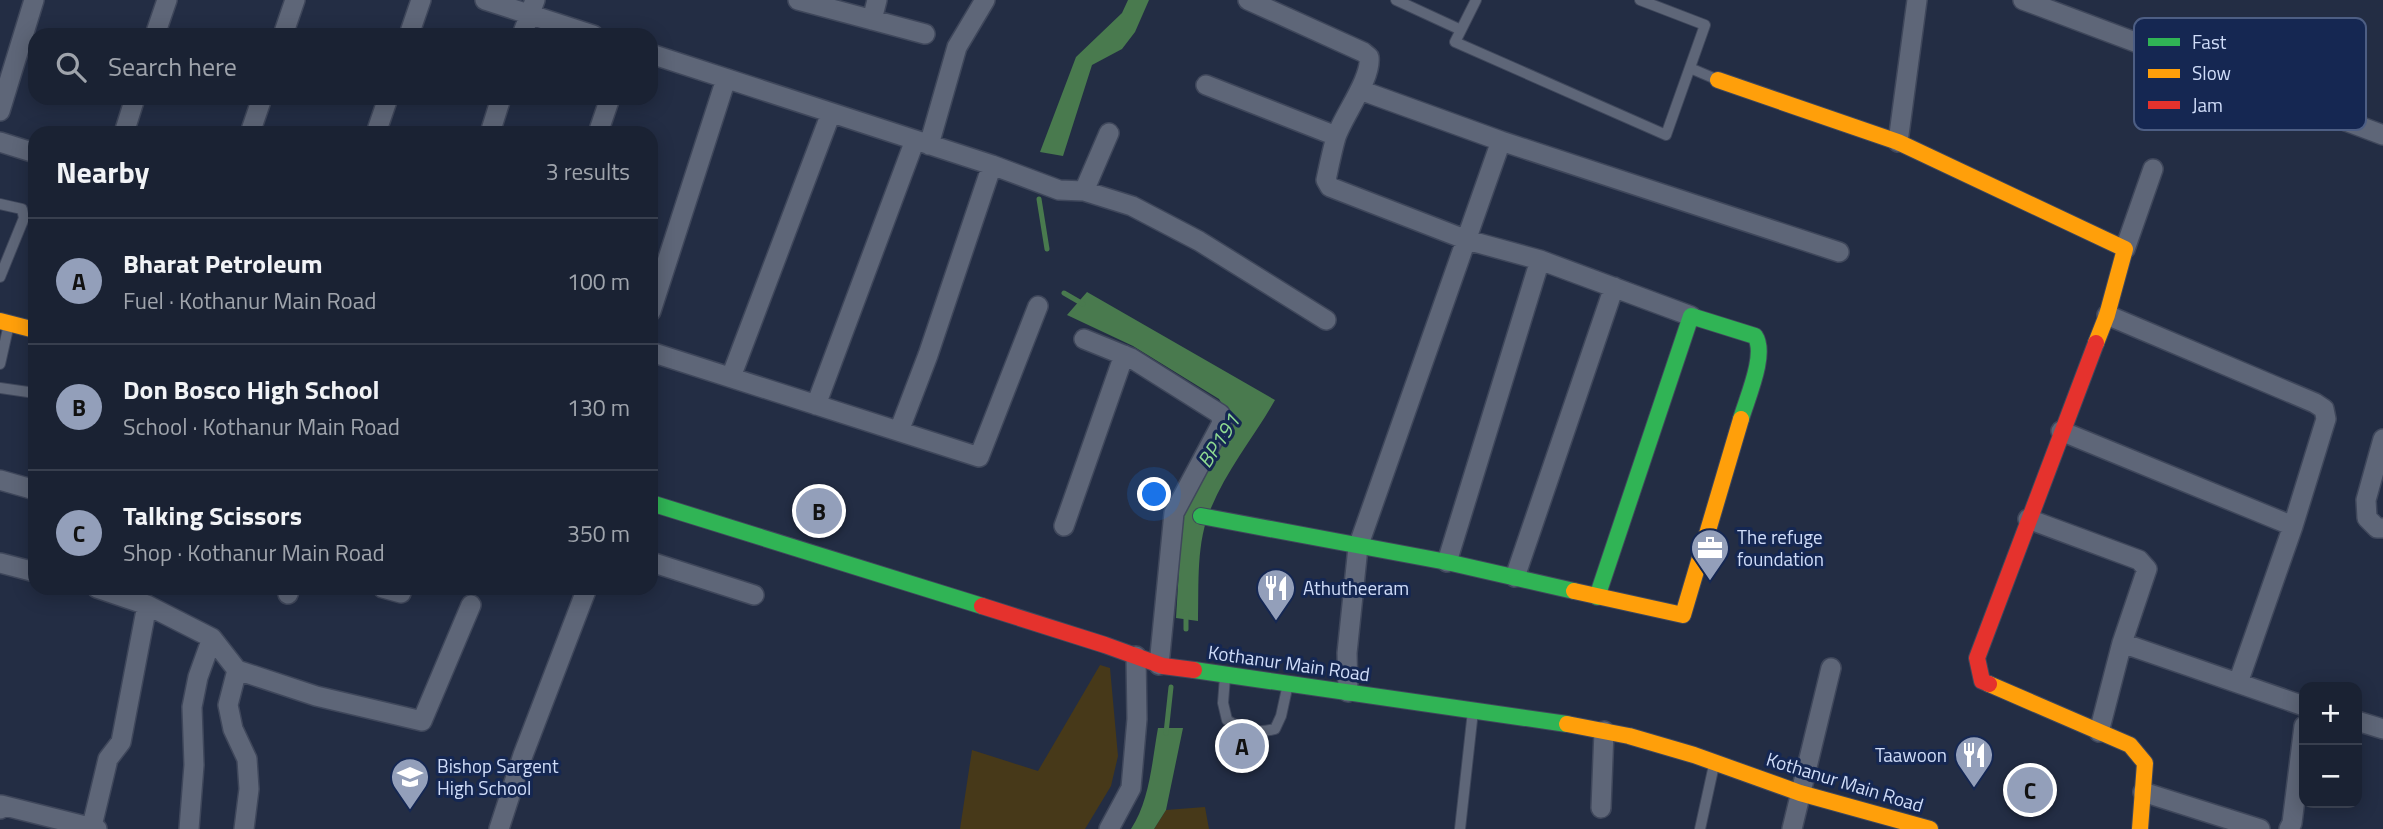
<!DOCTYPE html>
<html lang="en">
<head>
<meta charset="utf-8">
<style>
	body { margin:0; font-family:"Titillium Web",sans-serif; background:#232a3b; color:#f1f3f6 }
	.controls { position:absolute; right:21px; bottom:21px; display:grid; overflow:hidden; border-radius:14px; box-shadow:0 4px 18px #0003 }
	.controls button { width:63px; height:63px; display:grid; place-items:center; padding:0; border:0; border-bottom:2px solid #383f4e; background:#1a2233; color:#f1f3f6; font:35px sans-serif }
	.you { position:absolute; left:1155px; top:495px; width:24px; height:24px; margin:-18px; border:5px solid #fff; border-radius:50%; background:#1a73e8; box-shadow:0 0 0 10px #1a73e833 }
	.badge { display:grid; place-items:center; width:46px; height:46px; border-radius:50%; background:#939fba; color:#111; font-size:23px; font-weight:700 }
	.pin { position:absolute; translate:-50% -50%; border:4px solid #fff; box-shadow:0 2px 7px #0006 }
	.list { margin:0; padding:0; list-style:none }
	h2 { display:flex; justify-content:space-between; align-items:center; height:91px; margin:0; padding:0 28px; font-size:30px }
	h2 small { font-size:23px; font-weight:400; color:#9fa4ac }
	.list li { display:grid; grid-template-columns:46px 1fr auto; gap:21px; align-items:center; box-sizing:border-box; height:126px; padding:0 28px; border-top:2px solid #383f4e }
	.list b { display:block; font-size:26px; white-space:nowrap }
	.list p { margin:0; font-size:23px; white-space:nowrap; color:#9fa4ac }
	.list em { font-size:23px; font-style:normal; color:#9fa4ac }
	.icon { flex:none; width:38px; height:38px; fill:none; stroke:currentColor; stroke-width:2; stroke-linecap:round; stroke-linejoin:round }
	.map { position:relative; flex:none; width:2383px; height:829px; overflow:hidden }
	.search { position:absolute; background:#1a2233; box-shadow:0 4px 18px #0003; left:28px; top:28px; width:630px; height:77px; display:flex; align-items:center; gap:18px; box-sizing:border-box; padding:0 24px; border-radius:21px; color:#9fa4ac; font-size:26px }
	.panel { position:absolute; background:#1a2233; box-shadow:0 4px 18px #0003; left:28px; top:126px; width:630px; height:469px; border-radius:21px }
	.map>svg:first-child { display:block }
</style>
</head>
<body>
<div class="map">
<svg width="2383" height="829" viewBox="0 0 2383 829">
	<rect width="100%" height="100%" fill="#232d44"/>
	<!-- green -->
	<path fill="#473919" d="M1100 665 1110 668 1118 756 1111 786 1085 829H960L972 750 1038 771Z
		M1205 807 1209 829H1154L1166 810Z"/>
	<!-- water -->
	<path fill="#497a4e" d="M1128 0H1149L1135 32 1122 49 1092 65 1063 156 1040 152 1076 57 1122 13Z
		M1087 292 1275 400C1254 437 1227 469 1211 508 1196 542 1199 583 1198 621L1176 618 1182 521 1186 508 1232 419 1219 399 1133 346 1067 315Z
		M1158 728H1183L1166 810 1154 829H1131C1150 800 1152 761 1158 728Z"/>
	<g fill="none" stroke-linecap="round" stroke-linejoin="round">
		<!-- stream -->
		<path stroke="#497a4e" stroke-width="5" d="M1039 199 1047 249
			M1064 293 1083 304
			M1186 629V614
			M1166 733 1171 687"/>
		<defs>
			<path id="lane" d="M1396 0 1461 30
				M1476 0 1455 42 1666 135 1705 25 1640 0
				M1690 68 1718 80
				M0 204 22 209 24 218 0 277
				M0 364 9 324
				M0 388 35 393
				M1225 677 1223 703 1227 720C1243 731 1256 734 1275 729L1281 716 1288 684
				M1460 829 1473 711
				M1700 829 1714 765"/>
			<path id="street" d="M485 0 593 35
				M798 0 925 34
				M1248 0 1363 52 1369 57C1372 78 1343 116 1336 137 1332 151 1329 166 1326 180L1330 187 1467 240 1540 260 1691 316
				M2023 0 2383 135
				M872 20 877 0
				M155 35 167 0
				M283 35 295 0
				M409 35 421 0
				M522 35 535 0
				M651 54 992 165 1059 190 1084 191 1132 206 1199 241 1326 320
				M1206 85 1336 136
				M1360 90 1501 141
				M0 111 34 0
				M124 133 135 98
				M250 133 262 98
				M376 133 388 98
				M490 133 501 98
				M598 133 610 98
				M0 142 35 153
				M1898 142 1917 0
				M929 145 957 47 985 0
				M1084 191 1109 133
				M2125 249 2153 169
				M651 311 726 79
				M2107 315 2315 403 2324 409 2326 419 2293 526
				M1084 339 1131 358 1220 414 1222 423 1174 513 1159 665
				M651 352 979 457 1038 306
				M731 377 831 113
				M816 405 915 140
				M899 431 928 355 992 165
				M2061 431 2293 526 2238 683
				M2383 439 2366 500 2367 518 2377 528H2383
				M0 480 35 490
				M2028 519 2139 560 2147 569 2122 643
				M1064 526 1124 355
				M651 562 754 595
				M1447 562 1540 260
				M0 563 35 572
				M1515 577 1614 287
				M97 588 147 605 212 638 237 670 316 696 422 721 471 605
				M383 588 401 593
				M288 594 290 588
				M237 670 228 705 233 729 247 759 249 789 244 829
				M1348 692 1347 653 1358 547 1501 141 1839 252
				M2357 721 2383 729
				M2099 732 2122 643 2304 706
				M2143 792 2260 829
				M1601 808 1604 731
				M0 809 1 805 97 829
				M92 826 108 759 121 742 147 605
				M189 829 194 765 192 707 198 677 212 638
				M499 829 523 755 587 588
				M1109 829 1131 788 1137 719 1136 656
				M1792 829 1831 668
				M2289 829 2292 823 2304 726"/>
			<path id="fast" d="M651 503 982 606
				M1201 516 1447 562 1574 591
				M1597 597 1691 316 1755 336C1767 354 1747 398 1741 419
				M1194 670 1567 724"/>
			<path id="slow" d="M1718 80 1898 142 2125 249 2107 315 2096 343
				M0 321 35 330
				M1574 591 1683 615 1741 419
				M1989 684 2130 745 2145 763 2140 829
				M1567 724 1629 736 1694 755 1800 793 1930 829"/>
			<path id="jam" d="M982 606 1105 645 1163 666 1194 670
				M1989 684 1982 681 1977 658 2096 343"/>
		</defs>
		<!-- lane casing -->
		<use href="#lane" stroke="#3f475b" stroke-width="12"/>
		<!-- street casing -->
		<use href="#street" stroke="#3f475b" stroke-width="22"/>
		<!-- fast casing -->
		<use href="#fast" stroke="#3f475b" stroke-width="18"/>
		<!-- slow casing -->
		<use href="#slow" stroke="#3f475b" stroke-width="18"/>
		<!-- jam casing -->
		<use href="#jam" stroke="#3f475b" stroke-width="18"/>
		<!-- lane -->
		<use href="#lane" stroke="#5e6678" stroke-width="10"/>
		<!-- street -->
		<use href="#street" stroke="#5e6678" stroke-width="19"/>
		<!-- fast -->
		<use href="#fast" stroke="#30b455" stroke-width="16"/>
		<!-- slow -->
		<use href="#slow" stroke="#ff9f0a" stroke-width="16"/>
		<!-- jam -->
		<use href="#jam" stroke="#e5322d" stroke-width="16"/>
	</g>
	<!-- icons -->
	<defs>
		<symbol id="office-pin" viewBox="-11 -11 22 30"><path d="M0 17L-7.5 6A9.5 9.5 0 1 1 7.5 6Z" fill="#939fba" stroke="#152752"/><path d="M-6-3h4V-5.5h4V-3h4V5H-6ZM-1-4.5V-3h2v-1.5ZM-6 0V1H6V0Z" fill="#fff"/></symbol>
		<symbol id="restaurant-pin" viewBox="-11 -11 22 30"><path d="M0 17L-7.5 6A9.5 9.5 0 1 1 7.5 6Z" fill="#939fba" stroke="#152752"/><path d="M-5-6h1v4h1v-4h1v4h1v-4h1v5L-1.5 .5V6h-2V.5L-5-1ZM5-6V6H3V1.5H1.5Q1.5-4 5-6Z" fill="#fff"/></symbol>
		<symbol id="school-pin" viewBox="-11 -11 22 30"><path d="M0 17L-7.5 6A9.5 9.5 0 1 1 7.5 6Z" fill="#939fba" stroke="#152752"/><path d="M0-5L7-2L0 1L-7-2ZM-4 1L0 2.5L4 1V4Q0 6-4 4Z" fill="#fff"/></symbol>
	</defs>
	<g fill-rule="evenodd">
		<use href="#office-pin" x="1688" y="526" width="44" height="60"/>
		<use href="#restaurant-pin" x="1254" y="566" width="44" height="60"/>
		<use href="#restaurant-pin" x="1952" y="733" width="44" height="60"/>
		<use href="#school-pin" x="388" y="755" width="44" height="60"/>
	</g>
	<g text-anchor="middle" stroke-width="6" stroke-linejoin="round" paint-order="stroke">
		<!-- poi labels -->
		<g font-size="19" fill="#d0ddf9" stroke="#152752" text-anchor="start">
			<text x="1737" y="544">The refuge<tspan x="1737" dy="22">foundation</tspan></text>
			<text x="1303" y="595">Athutheeram</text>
			<text x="1947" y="762" text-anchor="end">Taawoon</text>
			<text x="437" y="773">Bishop Sargent<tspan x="437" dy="22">High School</tspan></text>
		</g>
		<!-- street labels -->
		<g font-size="19" fill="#d0ddf9" stroke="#152752">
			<text transform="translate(1289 663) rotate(8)" y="7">Kothanur Main Road</text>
			<text transform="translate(1845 782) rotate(17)" y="7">Kothanur Main Road</text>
		</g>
		<!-- water labels -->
		<g font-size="21" font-style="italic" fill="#8fda91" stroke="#152752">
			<text transform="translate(1219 441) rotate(-57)" y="7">BP191</text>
		</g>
	</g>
	<!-- legend -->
	<rect x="2134" y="18" width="232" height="112" rx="10" fill="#152752" stroke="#4d5e84" stroke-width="2"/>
	<rect x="2148" y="38" width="32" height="8" fill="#30b455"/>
	<rect x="2148" y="69" width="32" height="9" fill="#ff9f0a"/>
	<rect x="2148" y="101" width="32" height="8" fill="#e5322d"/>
	<g font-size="19" fill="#d0ddf9">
		<text x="2192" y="49">Fast</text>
		<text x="2192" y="80">Slow</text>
		<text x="2192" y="112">Jam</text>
	</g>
</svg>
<div class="controls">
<button>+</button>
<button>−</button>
</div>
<div class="you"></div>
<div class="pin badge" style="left:1242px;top:746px">A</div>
<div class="pin badge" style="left:819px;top:511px">B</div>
<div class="pin badge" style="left:2030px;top:790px">C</div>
<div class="search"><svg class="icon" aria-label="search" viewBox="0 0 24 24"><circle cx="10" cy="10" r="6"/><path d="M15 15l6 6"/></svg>Search here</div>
<section class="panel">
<h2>Nearby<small>3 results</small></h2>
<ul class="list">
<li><span class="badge">A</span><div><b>Bharat Petroleum</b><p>Fuel · Kothanur Main Road</p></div><em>100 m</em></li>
<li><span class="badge">B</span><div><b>Don Bosco High School</b><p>School · Kothanur Main Road</p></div><em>130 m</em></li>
<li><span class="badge">C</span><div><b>Talking Scissors</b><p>Shop · Kothanur Main Road</p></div><em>350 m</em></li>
</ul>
</section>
</div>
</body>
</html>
